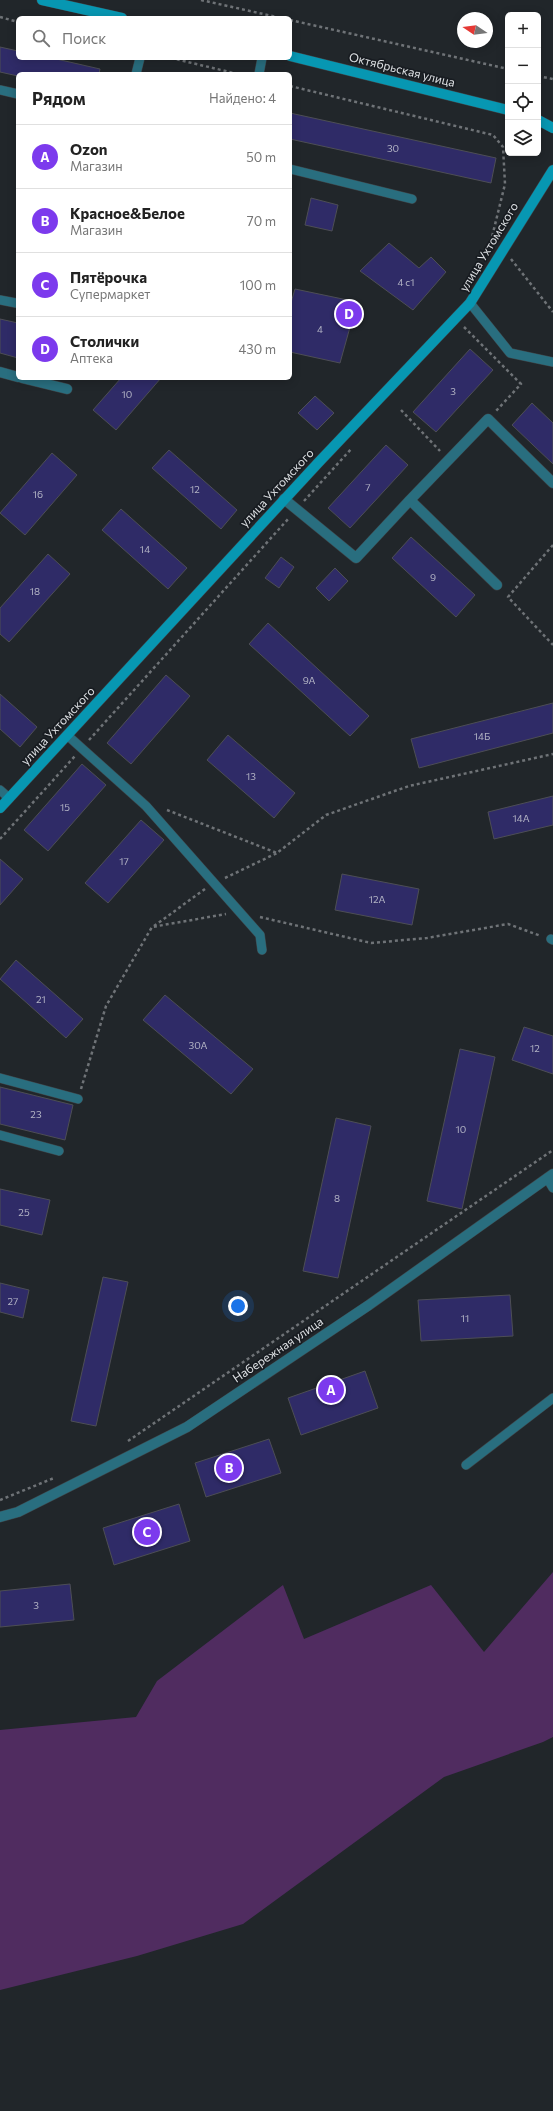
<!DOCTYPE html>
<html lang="ru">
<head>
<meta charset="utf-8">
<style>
	body { margin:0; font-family:Commissioner,sans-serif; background:#f2f2f2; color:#222 }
	.controls { position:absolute; right:12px; top:12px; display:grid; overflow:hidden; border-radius:6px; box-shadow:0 2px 10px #0003 }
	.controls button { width:36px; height:36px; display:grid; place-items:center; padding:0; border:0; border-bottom:1px solid #e0e0e0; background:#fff; color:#222; font:20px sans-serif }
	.compass { position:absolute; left:457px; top:12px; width:36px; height:36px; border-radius:50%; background:#fff; box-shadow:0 2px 10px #0003; rotate:283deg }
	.you { position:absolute; left:238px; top:1306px; width:14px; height:14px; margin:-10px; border:3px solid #fff; border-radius:50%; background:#1a73e8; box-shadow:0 0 0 6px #1a73e833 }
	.badge { display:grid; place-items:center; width:26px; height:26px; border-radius:50%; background:#7c3aed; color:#fff; font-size:13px; font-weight:700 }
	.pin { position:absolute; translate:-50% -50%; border:2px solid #fff; box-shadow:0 1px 4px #0006 }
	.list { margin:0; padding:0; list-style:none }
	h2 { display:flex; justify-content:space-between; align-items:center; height:52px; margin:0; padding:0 16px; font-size:17px }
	h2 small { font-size:13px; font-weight:400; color:#767676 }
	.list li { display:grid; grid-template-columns:26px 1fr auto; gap:12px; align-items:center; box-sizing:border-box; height:64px; padding:0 16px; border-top:1px solid #e0e0e0 }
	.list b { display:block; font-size:15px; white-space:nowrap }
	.list p { margin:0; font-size:13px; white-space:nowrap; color:#767676 }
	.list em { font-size:13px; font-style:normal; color:#767676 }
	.icon { flex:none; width:22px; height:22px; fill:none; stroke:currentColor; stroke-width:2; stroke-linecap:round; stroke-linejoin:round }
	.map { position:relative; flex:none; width:553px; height:2111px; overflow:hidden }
	.search { position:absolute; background:#fff; box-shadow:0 2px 10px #0003; left:16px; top:16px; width:276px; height:44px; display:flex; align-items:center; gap:10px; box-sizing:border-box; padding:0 14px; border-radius:6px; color:#767676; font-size:15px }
	.panel { position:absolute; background:#fff; box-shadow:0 2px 10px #0003; left:16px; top:72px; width:276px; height:308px; border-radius:6px }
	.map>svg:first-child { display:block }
</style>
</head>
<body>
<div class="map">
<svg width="553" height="2111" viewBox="0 0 553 2111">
	<rect width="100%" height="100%" fill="#21262a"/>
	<!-- green -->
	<path fill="#502c60" d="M553 1572V1737L543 1742 444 1777 243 1924 137 1956 0 1990V1730L136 1717 157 1681 283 1585 304 1639 431 1585 484 1652Z"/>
	<!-- building -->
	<path fill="#2f2b67" stroke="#4d4e55" d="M0 47 18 51V58H52L100 69 99 74H18V76L0 72Z
		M290 113 496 158 491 183 290 139Z
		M311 198 338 205 332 231 305 225Z
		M389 243 419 268 431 257 446 272 413 310 360 271Z
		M295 289 357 302 340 363 290 352V306Z
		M0 319 18 323V358L0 353Z
		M470 349 493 370 436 432 413 412Z
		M121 378H161L116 430 93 410Z
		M315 396 334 413 317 430 298 413Z
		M532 403 553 423V464L512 425Z
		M386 445 408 465 350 528 328 508Z
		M169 450 237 510 221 529 152 468Z
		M52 453 77 475 25 535 0 513Z
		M121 509 187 568 168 589 102 530Z
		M411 537 475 595 456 617 392 558Z
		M48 554 70 574 9 642 0 634V608Z
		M281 557 294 567 279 588 265 578Z
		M335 568 348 581 329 601 316 588Z
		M268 623 369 716 350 736 249 644Z
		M166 675 190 696 131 764 107 743Z
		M0 694 37 727 20 747 0 729Z
		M553 703V733L419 768 411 739Z
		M228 735 295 793 274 818 207 760Z
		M82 764 106 785 48 851 24 830Z
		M553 796V825L494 839 488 812Z
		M141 820 164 840 108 903 85 883Z
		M0 859 23 879 0 905Z
		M342 874 419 889 412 925 335 910Z
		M16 960 83 1019 66 1038 0 979Z
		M165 995 253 1069 231 1094 143 1020Z
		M524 1027 553 1036V1074L512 1060Z
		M460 1049 495 1057 462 1209 427 1201Z
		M0 1087 73 1105 65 1140 0 1124Z
		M336 1118 371 1126 338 1278 303 1271Z
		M0 1189 50 1200 42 1235 0 1225Z
		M103 1277 128 1282 96 1426 71 1421Z
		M0 1283 29 1290 23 1318 0 1312Z
		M510 1295 513 1336 421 1341 418 1300Z
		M365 1371 378 1408 301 1435 288 1398Z
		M269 1439 281 1473 206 1497 195 1463Z
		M179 1504 190 1541 114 1565 103 1528Z
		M70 1584 74 1620 0 1627V1591Z"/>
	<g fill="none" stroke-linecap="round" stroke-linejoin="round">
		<defs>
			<path id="lane" d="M136 74 140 58
				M259 74 262 58
				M0 90 18 94
				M290 169 412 199
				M0 300 16 303
				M470 303 510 353 553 362
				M67 735 146 806 260 935 262 950
				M0 790 9 798
				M551 939 553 940
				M0 1078 78 1099
				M0 1135 59 1151
				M547 1178 553 1188
				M466 1465 553 1398"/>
			<path id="street" d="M0 372 18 377
				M22 378 67 389
				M284 499 356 558 410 500 497 585
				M410 500 488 419 553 483
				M0 1517 18 1512 187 1427 369 1305 553 1174"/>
			<path id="secondary" d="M42 0 122 18
				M290 56 508 110
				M538 120 553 128
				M0 808 318 463 470 303 553 170"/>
		</defs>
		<!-- lane casing -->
		<use href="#lane" stroke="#3f4448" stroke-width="10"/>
		<!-- street casing -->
		<use href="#street" stroke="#3f4448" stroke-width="11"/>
		<!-- secondary casing -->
		<use href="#secondary" stroke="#3f4448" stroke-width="11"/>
		<!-- path -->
		<path stroke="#6f7377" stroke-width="2.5" stroke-dasharray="3 3" stroke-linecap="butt" d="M201 0 281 18
			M0 17 18 22
			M290 20 508 69
			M171 58 238 74
			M538 76 553 79
			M290 86 493 135 503 147 505 184 492 237 484 254
			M511 259 553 312
			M464 327 521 384 496 411
			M401 410 440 451
			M304 501 352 448
			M553 545 508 597 553 645
			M89 740 289 518
			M167 810 277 853 326 815 409 786 553 754
			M0 839 75 756
			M225 878 277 853
			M260 917 371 943 427 938 508 924 541 936
			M154 926 205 889
			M81 1089 106 1006 152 927 226 914
			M128 1441 553 1150
			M0 1500 54 1478"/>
		<!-- lane -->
		<use href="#lane" stroke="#296e7f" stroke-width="9"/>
		<!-- street -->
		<use href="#street" stroke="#296e7f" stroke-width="10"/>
		<!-- secondary -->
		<use href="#secondary" stroke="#0797b2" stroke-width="10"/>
	</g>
	<g text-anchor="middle" stroke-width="3.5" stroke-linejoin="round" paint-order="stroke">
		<!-- number labels -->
		<g font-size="10" fill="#b2b3c4">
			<text x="393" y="152">30</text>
			<text x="406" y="286">4 с1</text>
			<text x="320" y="333">4</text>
			<text x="453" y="395">3</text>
			<text x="127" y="398">10</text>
			<text x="368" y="491">7</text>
			<text x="195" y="493">12</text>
			<text x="38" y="498">16</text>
			<text x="145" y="553">14</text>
			<text x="433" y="581">9</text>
			<text x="35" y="595">18</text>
			<text x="309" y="684">9А</text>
			<text x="482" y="740">14Б</text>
			<text x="251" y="780">13</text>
			<text x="65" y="811">15</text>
			<text x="521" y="822">14А</text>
			<text x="124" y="865">17</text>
			<text x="377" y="903">12А</text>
			<text x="41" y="1003">21</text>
			<text x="198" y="1049">30А</text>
			<text x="535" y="1052">12</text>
			<text x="36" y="1118">23</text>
			<text x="461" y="1133">10</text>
			<text x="337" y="1202">8</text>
			<text x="24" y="1216">25</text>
			<text x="13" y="1305">27</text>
			<text x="465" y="1322">11</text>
			<text x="36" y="1609">3</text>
		</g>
		<!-- street labels -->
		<g font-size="12" fill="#dde0e3" stroke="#181c21">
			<text transform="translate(402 70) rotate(14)" y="4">Октябрьская улица</text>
			<text transform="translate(489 247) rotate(-59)" y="4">улица Ухтомского</text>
			<text transform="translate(277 488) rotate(-47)" y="4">улица Ухтомского</text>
			<text transform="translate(58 726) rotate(-47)" y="4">улица Ухтомского</text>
			<text transform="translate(278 1350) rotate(-34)" y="4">Набережная улица</text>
		</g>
	</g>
</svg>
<div class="controls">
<button>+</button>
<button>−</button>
<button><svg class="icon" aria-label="locate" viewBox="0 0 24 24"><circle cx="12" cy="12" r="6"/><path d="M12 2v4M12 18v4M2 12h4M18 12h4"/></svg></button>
<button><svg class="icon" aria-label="layers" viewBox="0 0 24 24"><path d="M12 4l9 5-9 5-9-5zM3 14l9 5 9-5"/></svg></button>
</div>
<svg class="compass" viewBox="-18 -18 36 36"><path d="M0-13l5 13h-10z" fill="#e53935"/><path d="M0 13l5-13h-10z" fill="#767676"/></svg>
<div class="you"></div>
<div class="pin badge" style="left:331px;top:1390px">A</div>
<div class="pin badge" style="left:229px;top:1468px">B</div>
<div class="pin badge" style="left:147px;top:1532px">C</div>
<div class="pin badge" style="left:349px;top:314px">D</div>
<div class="search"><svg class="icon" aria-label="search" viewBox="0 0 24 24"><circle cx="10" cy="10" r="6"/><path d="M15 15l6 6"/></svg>Поиск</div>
<section class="panel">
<h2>Рядом<small>Найдено: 4</small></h2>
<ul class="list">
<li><span class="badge">A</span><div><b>Ozon</b><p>Магазин</p></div><em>50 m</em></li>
<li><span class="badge">B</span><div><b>Красное&amp;Белое</b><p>Магазин</p></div><em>70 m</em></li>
<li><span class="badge">C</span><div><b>Пятёрочка</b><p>Супермаркет</p></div><em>100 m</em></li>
<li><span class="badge">D</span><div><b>Столички</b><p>Аптека</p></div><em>430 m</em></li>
</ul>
</section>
</div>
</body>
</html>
